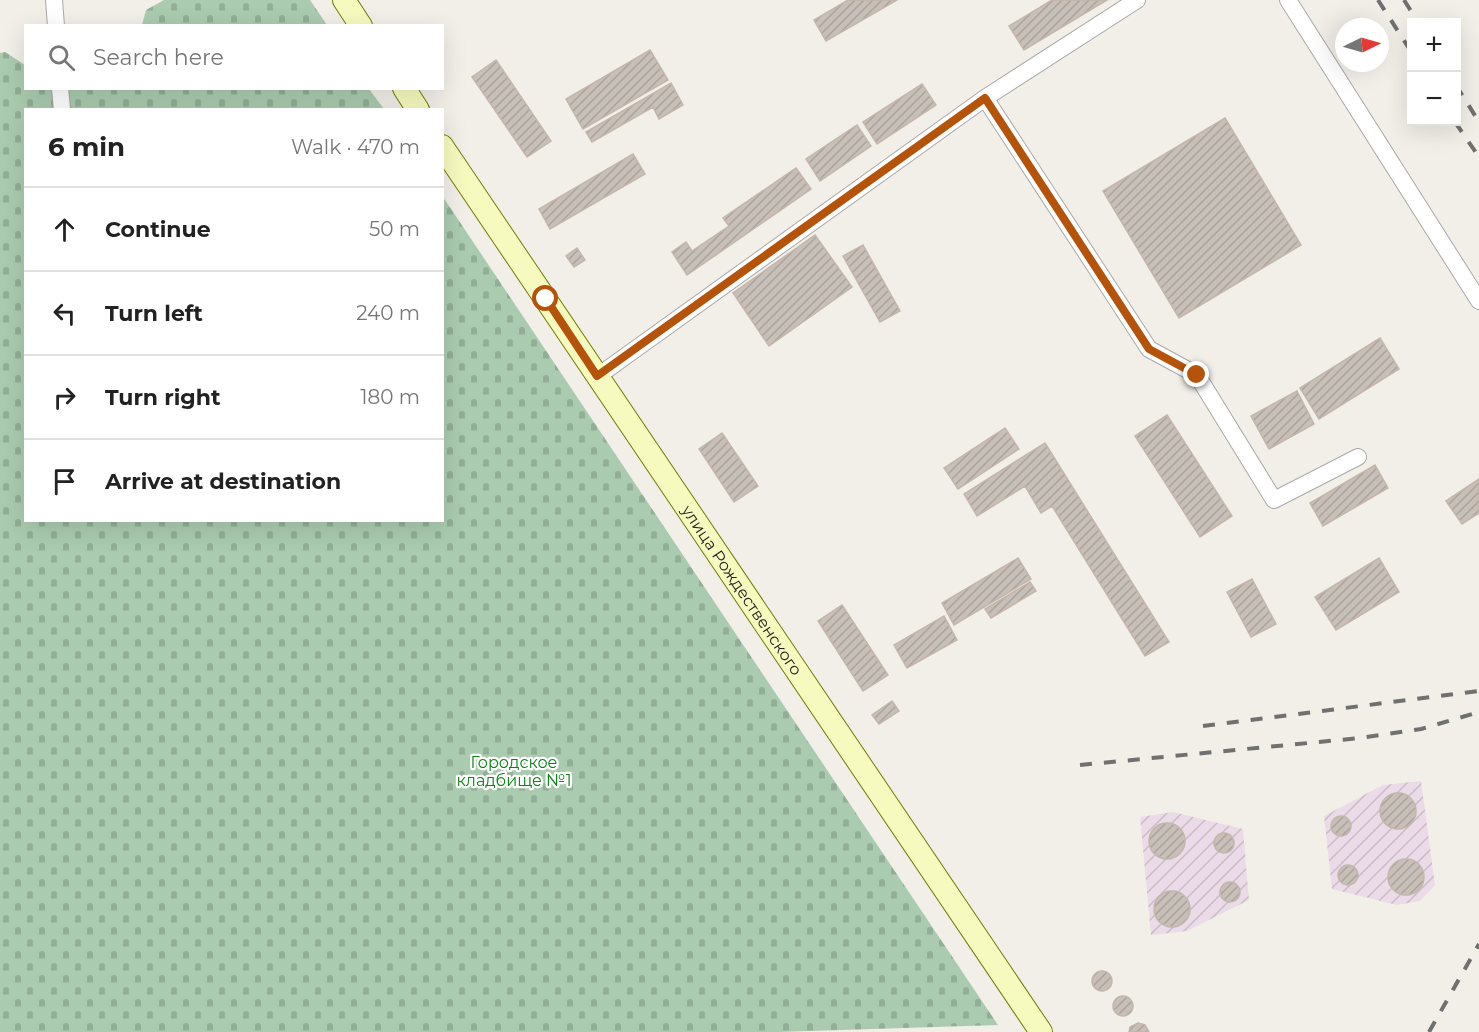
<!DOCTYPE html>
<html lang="en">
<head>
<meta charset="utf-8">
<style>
	body { margin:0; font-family:Montserrat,sans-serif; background:#f2f2f2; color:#222 }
	.controls { position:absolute; right:18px; top:18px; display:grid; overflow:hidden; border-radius:0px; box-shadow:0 6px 24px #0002 }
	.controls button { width:54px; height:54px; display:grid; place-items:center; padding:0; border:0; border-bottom:2px solid #e0e0e0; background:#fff; color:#222; font:30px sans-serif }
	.compass { position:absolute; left:1335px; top:18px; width:54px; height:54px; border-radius:50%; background:#fff; box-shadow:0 6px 24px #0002; rotate:85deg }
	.stop { position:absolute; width:18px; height:18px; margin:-14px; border:4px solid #b45309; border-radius:50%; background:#fff }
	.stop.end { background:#b45309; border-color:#fff; box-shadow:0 2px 6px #0008 }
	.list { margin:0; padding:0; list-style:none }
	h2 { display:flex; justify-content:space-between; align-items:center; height:78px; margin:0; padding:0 24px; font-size:26px }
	h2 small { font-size:20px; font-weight:400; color:#767676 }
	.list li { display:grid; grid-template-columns:39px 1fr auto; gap:18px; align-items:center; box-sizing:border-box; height:84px; padding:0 24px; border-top:2px solid #e0e0e0 }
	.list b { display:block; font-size:22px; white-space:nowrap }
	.list em { font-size:20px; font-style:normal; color:#767676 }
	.icon { flex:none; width:33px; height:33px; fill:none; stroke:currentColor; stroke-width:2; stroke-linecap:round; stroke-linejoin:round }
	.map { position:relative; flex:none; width:1479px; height:1032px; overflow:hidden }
	.search { position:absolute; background:#fff; box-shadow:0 6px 24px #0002; left:24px; top:24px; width:420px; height:66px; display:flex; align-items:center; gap:15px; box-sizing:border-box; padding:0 21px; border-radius:0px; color:#767676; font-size:22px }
	.panel { position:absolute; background:#fff; box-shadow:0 6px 24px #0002; left:24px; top:108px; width:420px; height:414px; border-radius:0px }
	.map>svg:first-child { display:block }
</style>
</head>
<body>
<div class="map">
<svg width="1479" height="1032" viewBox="0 0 1479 1032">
	<defs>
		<pattern id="industrial-furrows" width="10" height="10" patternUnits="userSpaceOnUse" patternTransform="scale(1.5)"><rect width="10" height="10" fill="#ebdbe8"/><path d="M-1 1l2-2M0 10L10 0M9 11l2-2" fill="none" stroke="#c9bcc7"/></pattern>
		<pattern id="cemetery-stones" width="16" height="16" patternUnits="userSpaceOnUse" patternTransform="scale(1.5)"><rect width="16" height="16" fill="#aacbaf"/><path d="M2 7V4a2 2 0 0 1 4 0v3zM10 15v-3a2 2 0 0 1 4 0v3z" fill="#92ae96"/></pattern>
		<pattern id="building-hatch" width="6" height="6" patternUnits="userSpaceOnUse" patternTransform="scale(1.5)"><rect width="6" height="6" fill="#c7bfb8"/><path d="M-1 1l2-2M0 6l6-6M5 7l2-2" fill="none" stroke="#aba49e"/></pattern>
	</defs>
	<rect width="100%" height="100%" fill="#f2efe9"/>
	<!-- industrial -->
	<path fill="url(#industrial-furrows)" d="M1421 781 1435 885 1420 901 1397 905 1332 889 1324 816 1383 785Z
		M1173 812 1243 829 1249 900 1187 931 1151 935 1140 817Z"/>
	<!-- cemetery -->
	<path fill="url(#cemetery-stones)" d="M164 0H310L327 25H142L146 10Z
		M5 52 25 65 26 88 369 89 384 109 26 110V520H442L443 197 998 1025 779 1032H0V53Z"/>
	<!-- building -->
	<path fill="url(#building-hatch)" stroke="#c4b6ab" stroke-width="1.5" d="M848 0H897L826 41 814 20Z
		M1052 0H1107L1024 50 1009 26Z
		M650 50 668 80 583 129 566 99Z
		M496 60 551 141 527 157 472 77Z
		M671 83 683 105 659 119 653 107 592 142 586 132Z
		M922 84 936 105 877 144 863 122Z
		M1225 118 1301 245 1179 318 1103 191Z
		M857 125 871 146 820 181 806 159Z
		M633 154 645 174 550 229 539 209Z
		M796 168 811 189 687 275 672 252 686 242 692 251 729 226 723 218Z
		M815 235 852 287 769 346 733 293Z
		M863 245 900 311 880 322 843 256Z
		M577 248 585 260 574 267 566 256Z
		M1380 338 1399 369 1319 419 1300 388Z
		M1297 391 1314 424 1269 449 1251 416Z
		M1167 415 1232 516 1200 537 1135 436Z
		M1005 428 1019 449 958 489 944 468Z
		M722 433 758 486 734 502 699 449Z
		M1045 443 1169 642 1145 656 1052 506 1041 513 1025 486 977 516 964 494Z
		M1375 465 1388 488 1323 526 1310 503Z
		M1479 479V513L1462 524 1446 501Z
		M1018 558 1031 579 954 625 942 603Z
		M1379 558 1399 592 1336 630 1315 597Z
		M1252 579 1276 624 1251 637 1227 592Z
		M1030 582 1036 591 991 618 985 609Z
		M842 605 888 675 863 691 818 621Z
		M944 616 957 640 907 668 894 645Z
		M892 701 899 711 879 724 872 715Z
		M1380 811a18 18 0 1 1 36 0a18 18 0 1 1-36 0Z
		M1331 826a10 10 0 1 1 20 0a10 10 0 1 1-20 0Z
		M1149 841a18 18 0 1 1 36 0a18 18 0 1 1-36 0Z
		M1214 843a10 10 0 1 1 20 0a10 10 0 1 1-20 0Z
		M1388 877a18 18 0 1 1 36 0a18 18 0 1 1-36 0Z
		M1338 875a10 10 0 1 1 20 0a10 10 0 1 1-20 0Z
		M1220 892a10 10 0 1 1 20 0a10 10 0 1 1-20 0Z
		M1154 909a18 18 0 1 1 36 0a18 18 0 1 1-36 0Z
		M1092 981a10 10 0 1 1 20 0a10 10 0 1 1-20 0Z
		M1113 1006a10 10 0 1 1 20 0a10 10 0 1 1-20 0Z
		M1138 1023 1145 1025 1149 1032H1129L1130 1027Z"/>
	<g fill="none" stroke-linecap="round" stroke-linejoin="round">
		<defs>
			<path id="minor" d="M54 0 56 26
				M1288 0 1479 301
				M60 88 62 110
				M985 98 1149 349 1197 375 1274 500 1358 457
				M598 376 985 98 1137 0"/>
			<g id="secondary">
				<path d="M344 0 361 26"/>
				<path d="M404 88 418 110"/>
				<path id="s1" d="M442 146 1041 1032"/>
			</g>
		</defs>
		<!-- minor casing -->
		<use href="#minor" stroke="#a9a9a9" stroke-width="18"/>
		<!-- secondary casing -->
		<use href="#secondary" stroke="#707d05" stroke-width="24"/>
		<!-- minor -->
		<use href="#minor" stroke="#fff" stroke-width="16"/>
		<!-- secondary -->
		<use href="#secondary" stroke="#f7fabf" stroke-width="22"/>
		<!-- rail -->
		<path stroke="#707070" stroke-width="4" stroke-dasharray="12 12" stroke-linecap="butt" d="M1378 0 1412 53
			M1404 0 1418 22
			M1456 85 1479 122
			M1455 122 1479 157
			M1203 726 1479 691
			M1080 765 1360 738 1421 729 1479 712
			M1429 1032 1479 944"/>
	</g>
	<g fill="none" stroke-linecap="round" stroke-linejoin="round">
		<!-- route -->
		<path stroke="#b45309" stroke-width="8" d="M546 299 597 376 985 98 1149 349 1197 375"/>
	</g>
	<g text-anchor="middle" stroke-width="4.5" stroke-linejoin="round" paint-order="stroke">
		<!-- street labels -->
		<g font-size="16" fill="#222" stroke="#fff">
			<text dy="6" stroke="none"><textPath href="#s1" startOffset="536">улица Рождественского</textPath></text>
		</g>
		<!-- park labels -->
		<g font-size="16" fill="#0c8416" stroke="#fff">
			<text x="514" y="768">Городское<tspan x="514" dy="18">кладбище №1</tspan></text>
		</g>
	</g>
</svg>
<div class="controls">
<button>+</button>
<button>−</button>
</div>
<svg class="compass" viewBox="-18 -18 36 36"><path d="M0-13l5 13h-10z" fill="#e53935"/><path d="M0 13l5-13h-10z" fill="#767676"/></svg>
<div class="stop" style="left:546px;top:299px"></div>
<div class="stop end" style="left:1197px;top:375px"></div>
<div class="search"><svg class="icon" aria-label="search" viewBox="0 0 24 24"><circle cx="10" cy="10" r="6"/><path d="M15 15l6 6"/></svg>Search here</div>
<section class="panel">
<h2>6 min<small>Walk · 470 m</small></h2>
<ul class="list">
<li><svg class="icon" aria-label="ahead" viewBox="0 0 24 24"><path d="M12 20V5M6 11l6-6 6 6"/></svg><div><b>Continue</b></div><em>50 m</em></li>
<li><svg class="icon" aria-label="left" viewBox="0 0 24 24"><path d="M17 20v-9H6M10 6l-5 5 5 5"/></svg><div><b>Turn left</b></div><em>240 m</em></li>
<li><svg class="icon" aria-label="right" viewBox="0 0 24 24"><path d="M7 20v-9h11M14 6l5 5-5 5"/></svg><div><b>Turn right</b></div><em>180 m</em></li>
<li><svg class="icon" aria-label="arrive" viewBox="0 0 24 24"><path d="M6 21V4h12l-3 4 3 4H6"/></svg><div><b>Arrive at destination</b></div></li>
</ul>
</section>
</div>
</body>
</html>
